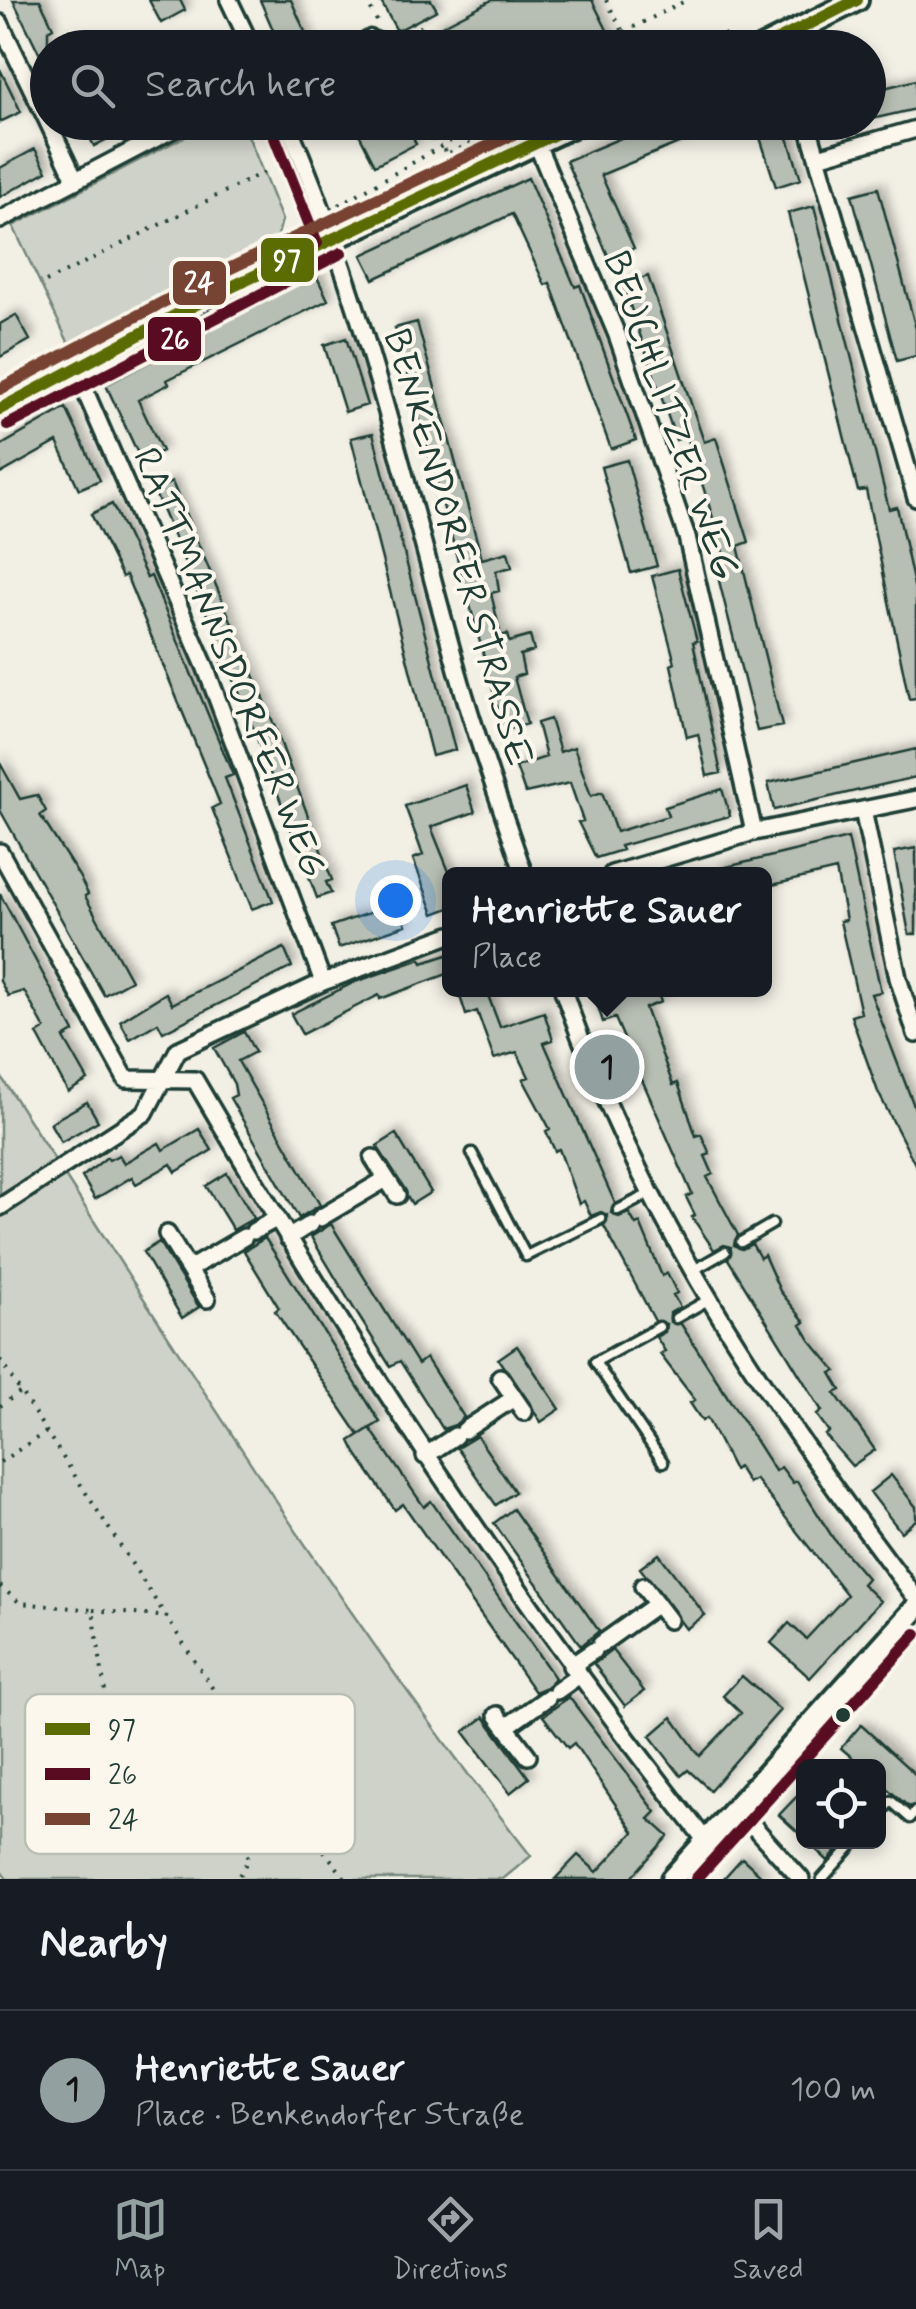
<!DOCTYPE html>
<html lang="en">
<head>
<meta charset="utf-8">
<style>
	body { margin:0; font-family:Mynerve,sans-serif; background:#20242c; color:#f1f3f6 }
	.controls { position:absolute; right:30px; bottom:30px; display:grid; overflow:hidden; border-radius:15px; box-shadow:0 5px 15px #0003 }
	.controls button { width:90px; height:90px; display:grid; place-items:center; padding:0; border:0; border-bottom:2px solid #363941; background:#171b24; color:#f1f3f6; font:50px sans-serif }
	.you { position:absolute; left:395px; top:900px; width:35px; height:35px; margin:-25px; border:8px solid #fff; border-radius:50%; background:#1a73e8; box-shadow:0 0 0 15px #1a73e833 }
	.badge { display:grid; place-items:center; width:65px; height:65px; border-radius:50%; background:#92a19f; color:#111; font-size:32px; font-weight:700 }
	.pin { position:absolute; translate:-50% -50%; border:5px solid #fff; box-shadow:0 2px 10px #0006 }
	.popup { position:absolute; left:442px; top:867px; width:330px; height:130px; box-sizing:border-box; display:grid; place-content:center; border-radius:15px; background:#171b24; filter:drop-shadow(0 2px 8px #0005); font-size:32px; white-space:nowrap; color:#9ea1a6 }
	.popup b { font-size:38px; color:#f1f3f6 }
	.popup::after { content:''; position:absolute; left:50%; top:100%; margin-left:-20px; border:20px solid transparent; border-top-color:#171b24 }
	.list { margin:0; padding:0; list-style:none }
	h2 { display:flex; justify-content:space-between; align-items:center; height:130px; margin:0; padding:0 40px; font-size:42px }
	h2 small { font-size:32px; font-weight:400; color:#9ea1a6 }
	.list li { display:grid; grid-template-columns:65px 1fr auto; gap:30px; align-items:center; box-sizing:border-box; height:160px; padding:0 40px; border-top:2px solid #363941 }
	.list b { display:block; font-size:38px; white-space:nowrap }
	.list p { margin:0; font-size:32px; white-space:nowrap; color:#9ea1a6 }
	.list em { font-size:32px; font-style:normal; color:#9ea1a6 }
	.icon { flex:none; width:55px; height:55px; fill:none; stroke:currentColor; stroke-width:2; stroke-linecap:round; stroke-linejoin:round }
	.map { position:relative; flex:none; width:916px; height:1879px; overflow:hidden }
	.search { position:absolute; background:#171b24; box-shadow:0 5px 15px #0003; left:30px; right:30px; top:30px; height:110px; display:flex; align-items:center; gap:25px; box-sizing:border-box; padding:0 35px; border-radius:55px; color:#9ea1a6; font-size:38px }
	.sheet { height:290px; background:#171b24 }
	nav { display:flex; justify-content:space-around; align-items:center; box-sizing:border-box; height:140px; border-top:2px solid #363941; background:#171b24; font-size:28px; color:#9ea1a6 }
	nav a { display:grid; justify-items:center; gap:5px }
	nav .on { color:#92a19f }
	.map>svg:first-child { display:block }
</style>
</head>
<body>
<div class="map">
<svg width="916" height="1879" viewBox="0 0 916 1879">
	<defs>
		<filter id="shadow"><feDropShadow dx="5" dy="-5" stdDeviation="5" flood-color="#0004"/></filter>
	</defs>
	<rect width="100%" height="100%" fill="#f2f0e5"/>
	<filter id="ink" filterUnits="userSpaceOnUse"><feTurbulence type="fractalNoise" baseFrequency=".01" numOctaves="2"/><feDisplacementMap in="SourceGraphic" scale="20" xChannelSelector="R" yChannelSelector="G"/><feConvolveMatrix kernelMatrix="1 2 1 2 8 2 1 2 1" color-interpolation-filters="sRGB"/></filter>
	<g filter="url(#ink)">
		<!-- green -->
		<path fill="#cfd2c8" stroke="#77887e" stroke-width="2.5" d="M213 122 243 123 282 220 278 235 268 246 70 346 13 226Z
			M0 1075C171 1339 336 1609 531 1856L503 1879H7L0 1870Z"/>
		<!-- building -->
		<path fill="#b7beb3" stroke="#1f3d34" stroke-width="2.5" filter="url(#shadow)" d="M13 0H40L53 27 48 30V71Z
			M149 0H180L185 10 161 23Z
			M260 0H291L309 41 281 48Z
			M380 0H431L437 10 397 31Z
			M492 0H592L616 48H443L434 30Z
			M0 69 21 112 0 122Z
			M916 80V109L868 120V92Z
			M82 122H140L94 146Z
			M353 122H405L416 144 375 165Z
			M659 122H699L703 133 601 175 634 248 610 260 566 161Z
			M755 122H783L801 179 776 187Z
			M35 149 47 171 0 197V168Z
			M528 178 575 287 580 285 636 440 611 449 550 283 545 285 512 214 374 279 362 255Z
			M878 188 916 329V356L897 361 852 195Z
			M814 206 889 509 897 507 916 595V698L909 699 866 490 858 491 788 213Z
			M316 275 328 300 167 380 169 384 138 400 162 451 141 460 106 385Z
			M648 276 704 442 716 438 749 542 738 546 782 726 757 731 715 565 727 562 687 436 676 440 623 285Z
			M16 315 30 340 0 357V324Z
			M417 322 482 559 508 552 512 567 496 571 499 591 491 593 501 636 507 634 509 642 530 636 534 651 520 655 524 674 514 677 527 724 504 731 395 328Z
			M346 338 367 405 345 412 324 345Z
			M66 408 100 480 79 489 57 442 0 474V446Z
			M373 433 455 750 432 756 351 438Z
			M627 460 657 566 631 573 601 467Z
			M172 482 265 701 332 880 326 882 331 893 317 898 249 717 228 665 221 662 222 649 154 491Z
			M112 504 147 578 151 576 233 775 225 778 273 901 252 909 212 808 220 804 187 723 126 575 122 577 91 514Z
			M678 569 697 641 693 642 721 773 707 776 698 734 687 737 671 665 675 663 652 576Z
			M550 719 560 752 574 747 591 796 602 792 616 832 668 816 665 807 722 789 730 816 620 846 622 850 596 858 578 822 583 821 570 783 525 793 516 767 546 757 537 723Z
			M916 749V777L774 810 768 783Z
			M0 763 20 799 37 795 46 811 40 815 79 876 88 894 85 896 131 980 104 995 0 810Z
			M466 785 475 812 431 827 450 874V908L434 914 413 859 423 855 405 806Z
			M848 838 881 992 871 994 916 1111V1166L878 1092 851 1016 861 1013 840 921 846 920 836 870 764 887V874H718V869Z
			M916 848V934H909L894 852Z
			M0 894 74 1032 64 1038 88 1080 68 1092 37 1034 45 1029 24 991 8 996 0 981Z
			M398 903 406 925 339 948 331 926Z
			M284 948 292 967 163 1032 158 1023 130 1039 120 1021 166 993 172 1004Z
			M450 954V973L380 999 379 995 302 1034 291 1014 355 982 421 959 423 963Z
			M458 990H486L500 1027 544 1012 553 1040 544 1043 615 1203 611 1213 619 1217 629 1213 636 1225 640 1223 662 1276 667 1273 677 1293 673 1295 680 1307 670 1313V1322L681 1324 775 1471 781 1467 793 1483 797 1481 833 1538 867 1578 862 1584 880 1601 810 1678 771 1643 789 1623 806 1639 847 1595 755 1479 748 1483 738 1467 734 1470 707 1418 702 1421 690 1403 695 1400 660 1354 665 1351 656 1337 665 1332 666 1324 655 1321 604 1226 607 1215 601 1212 591 1216 584 1201 579 1204 559 1149 555 1151 546 1131 550 1129 523 1079 529 1077 517 1052 494 1059 477 1011 466 1015Z
			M611 990H657L661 1002 645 1008 673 1085 678 1083 696 1136 701 1134 710 1154 705 1156 713 1174 707 1177 738 1235 734 1245 742 1249 752 1244 760 1258 764 1255 780 1291 805 1322 801 1325 810 1340 836 1371 831 1373 841 1390 835 1393 875 1450 852 1466 825 1435 829 1432 817 1415 822 1411 728 1259 731 1247 724 1245 714 1250 692 1217 695 1215 686 1197 692 1194 615 1018 603 1022 594 995Z
			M244 1032 255 1052 238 1061 320 1205 299 1218 230 1098 236 1095 234 1084 214 1048Z
			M87 1102 98 1121 61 1142 50 1123Z
			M199 1129 212 1150 176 1172 171 1164 136 1184 132 1177 95 1199 82 1177 107 1157 109 1160 119 1155 124 1163 159 1143 163 1150Z
			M396 1134 431 1192 412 1204 377 1146Z
			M227 1173 254 1218 233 1230 206 1186Z
			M331 1224 418 1364 426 1358 464 1417 455 1425 443 1429 400 1361 390 1366 353 1307 311 1237Z
			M265 1238 380 1422 359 1435 275 1311 279 1308 244 1251Z
			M159 1242 199 1307 182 1318 143 1252Z
			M517 1346 560 1409 541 1422 498 1359Z
			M370 1428 424 1507 431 1501 555 1678 547 1687 535 1692 403 1504 395 1510 356 1453 350 1441Z
			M477 1436 515 1492 496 1505 457 1448Z
			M891 1475 916 1507V1520L901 1532 870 1492Z
			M513 1509 599 1631 581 1646 494 1523Z
			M659 1554 705 1615 686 1629 640 1568Z
			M612 1650 644 1691 625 1706 594 1664Z
			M742 1676 780 1710 710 1790 688 1770 681 1776 650 1736 672 1717 700 1756 741 1713 723 1696Z
			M569 1697 656 1812 649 1819 668 1836 630 1879H555L578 1855 597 1872 634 1832 574 1743 568 1748 543 1716Z
			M484 1717 529 1778 510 1793 464 1732Z
			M861 1725 916 1775V1804L909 1807 878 1781V1766H862L841 1748Z
			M804 1789V1838L779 1815Z
			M808 1842H845L828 1861Z
			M742 1858 765 1879H723Z"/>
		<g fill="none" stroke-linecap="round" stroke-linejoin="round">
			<defs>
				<path id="lane" d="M347 48 370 35 388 42 390 48
					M427 122 433 134
					M472 1153 526 1256 601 1219
					M618 1210 651 1193
					M741 1242 772 1224
					M692 1271 725 1252
					M676 1318 708 1300
					M659 1327 595 1362 663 1462
					M878 1815 891 1801 910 1818 916 1811
					M822 1879 855 1842"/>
				<path id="street" d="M229 0 252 48
					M0 23 48 122
					M48 122 75 179
					M287 122C361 293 403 472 452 651 472 726 499 800 524 874
					M807 122 916 498
					M536 142 617 335 687 537 754 832
					M818 157 916 129
					M0 220 187 122
					M75 368 205 666 323 982
					M863 810 898 978 916 1034
					M0 852 126 1079 195 1080C352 1350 513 1596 706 1841
					M612 874 754 832 916 799
					M563 990C642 1218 771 1407 916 1598
					M373 1158 397 1195
					M0 1207 145 1113 178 1050 323 982 450 935
					M320 1218 386 1179
					M254 1231 276 1219
					M167 1234 207 1299
					M288 1238 310 1224
					M189 1269 244 1237
					M500 1377 524 1412
					M465 1430 514 1398
					M425 1456 455 1436
					M643 1586 669 1620
					M601 1644 657 1604
					M571 1666 593 1651
					M557 1691 578 1676
					M497 1715 528 1756
					M506 1727 547 1698
					M736 1807 801 1879"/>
				<path id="secondary" d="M761 48 857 0
					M0 409 206 299 581 122
					M672 1879 916 1608"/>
			</defs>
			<!-- lane casing -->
			<use href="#lane" stroke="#1f3d34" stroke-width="15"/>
			<!-- street casing -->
			<use href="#street" stroke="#1f3d34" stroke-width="22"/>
			<!-- secondary casing -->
			<use href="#secondary" stroke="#1f3d34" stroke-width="28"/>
			<!-- path -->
			<path stroke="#1f3d34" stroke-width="4" stroke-dasharray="2.5 8" stroke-linecap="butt" d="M366 0 378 23
				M606 0 629 43 627 48
				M769 0 771 4
				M624 32 687 0
				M400 36 423 26 435 48
				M694 48 731 32
				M444 149 446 155 517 122
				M339 205 484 122
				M46 282 270 169
				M0 1360 286 1802 346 1879
				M0 1406 21 1392
				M0 1462 46 1432
				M0 1586 20 1603 93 1610 107 1705 128 1736 147 1741 182 1792 205 1797 249 1858 237 1879
				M93 1610 168 1617
				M182 1792 176 1803 191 1824 222 1820
				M232 1834 284 1802"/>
			<!-- lane -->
			<use href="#lane" stroke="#fbf7ec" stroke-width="8"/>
			<!-- street -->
			<use href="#street" stroke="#fbf7ec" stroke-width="15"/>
			<!-- secondary -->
			<use href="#secondary" stroke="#fbf7ec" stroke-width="20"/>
			<defs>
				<path id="bus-1" d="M762 48 857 0
					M0 409 206 299 580 122"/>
				<path id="bus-2" d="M271 128 317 243
					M8 425 341 253
					M696 1879 916 1634"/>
				<path id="bus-3" d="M0 389 199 283 539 122"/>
			</defs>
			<!-- bus-1 casing -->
			<use href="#bus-1" stroke="#fbf7ec" stroke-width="20"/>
			<!-- bus-2 casing -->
			<use href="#bus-2" stroke="#fbf7ec" stroke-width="20"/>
			<!-- bus-3 casing -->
			<use href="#bus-3" stroke="#fbf7ec" stroke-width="20"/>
			<!-- bus-1 -->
			<use href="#bus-1" stroke="#5a6c02" stroke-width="12"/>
			<!-- bus-2 -->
			<use href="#bus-2" stroke="#590b22" stroke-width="12"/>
			<!-- bus-3 -->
			<use href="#bus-3" stroke="#774332" stroke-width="12"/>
		</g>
	</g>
	<!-- markers -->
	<circle fill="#1f3d34" stroke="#fbf7ec" stroke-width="4" cx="843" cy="1715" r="9"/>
	<g text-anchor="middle" stroke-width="8" stroke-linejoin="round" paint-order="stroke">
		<!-- street labels -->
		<g font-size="38" fill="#1f3d34" stroke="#fbf7ec">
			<text transform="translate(672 415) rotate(71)" y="13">BEUCHLITZER WEG</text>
			<text transform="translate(459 547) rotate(74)" y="13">BENKENDORFER STRASSE</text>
			<text transform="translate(231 662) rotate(68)" y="13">RATTMANNSDORFER WEG</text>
		</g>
	</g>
	<!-- legend -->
	<rect x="25" y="1694" width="330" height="160" rx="15" fill="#fbf7ec" stroke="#b9bfb5" stroke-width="2.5"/>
	<rect x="45" y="1723" width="45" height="12" fill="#5a6c02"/>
	<rect x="45" y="1768" width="45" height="12" fill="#590b22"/>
	<rect x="45" y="1813" width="45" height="12" fill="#774332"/>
	<g font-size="28" fill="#1f3d34">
		<text x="108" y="1739">97</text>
		<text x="108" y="1784">26</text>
		<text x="108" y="1829">24</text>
	</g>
	<g stroke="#fbf7ec" stroke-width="4">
		<rect x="259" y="236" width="57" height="48" rx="10" fill="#5a6c02"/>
		<rect x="171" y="259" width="57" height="48" rx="10" fill="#774332"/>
		<rect x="146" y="315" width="57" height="48" rx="10" fill="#590b22"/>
	</g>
	<g font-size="28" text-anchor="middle" font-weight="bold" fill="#fff">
		<text x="287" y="270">97</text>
		<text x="199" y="292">24</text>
		<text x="175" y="349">26</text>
	</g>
</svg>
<div class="controls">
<button><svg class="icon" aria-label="locate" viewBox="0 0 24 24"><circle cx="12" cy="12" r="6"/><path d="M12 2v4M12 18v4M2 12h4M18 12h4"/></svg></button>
</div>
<div class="you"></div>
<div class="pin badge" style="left:607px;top:1067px">1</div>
<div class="popup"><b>Henriette Sauer</b>Place</div>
<div class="search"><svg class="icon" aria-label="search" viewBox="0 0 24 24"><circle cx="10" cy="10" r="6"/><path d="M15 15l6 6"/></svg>Search here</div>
</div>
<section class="sheet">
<h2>Nearby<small></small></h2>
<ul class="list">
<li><span class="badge">1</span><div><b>Henriette Sauer</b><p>Place · Benkendorfer Straße</p></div><em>100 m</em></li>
</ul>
</section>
<nav>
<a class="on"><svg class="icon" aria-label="map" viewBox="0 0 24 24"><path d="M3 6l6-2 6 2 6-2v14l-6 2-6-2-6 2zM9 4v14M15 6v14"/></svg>Map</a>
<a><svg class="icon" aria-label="directions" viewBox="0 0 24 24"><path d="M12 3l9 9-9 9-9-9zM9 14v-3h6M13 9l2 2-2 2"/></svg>Directions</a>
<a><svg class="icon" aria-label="saved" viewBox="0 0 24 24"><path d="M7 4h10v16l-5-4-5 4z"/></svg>Saved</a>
</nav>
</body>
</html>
